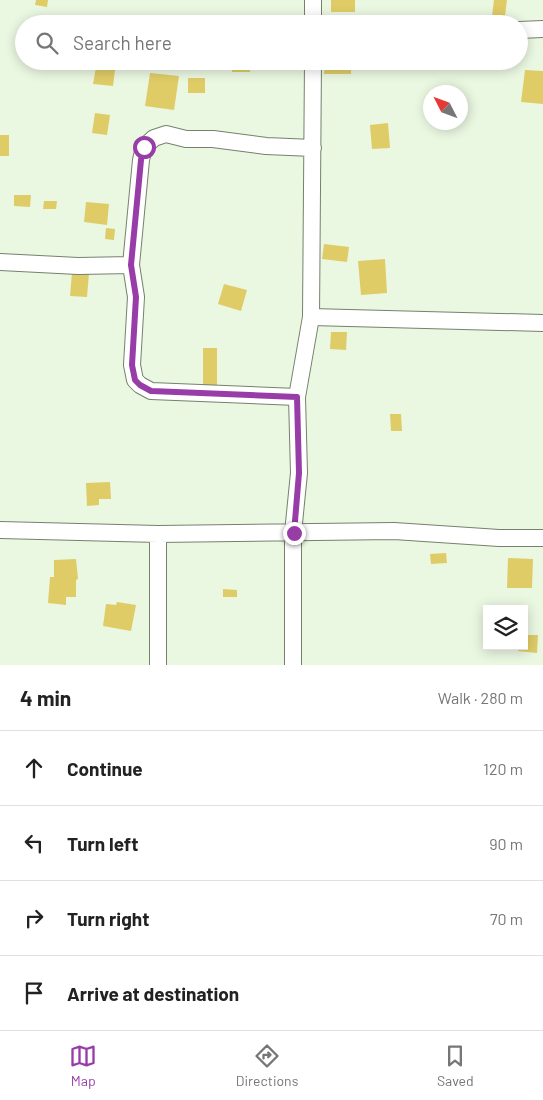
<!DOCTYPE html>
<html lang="en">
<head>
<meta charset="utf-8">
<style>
	body { margin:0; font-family:Barlow,sans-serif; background:#f6f6f6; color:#222 }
	.controls { position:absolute; right:15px; bottom:15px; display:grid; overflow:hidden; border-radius:0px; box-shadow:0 2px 12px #0003 }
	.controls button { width:45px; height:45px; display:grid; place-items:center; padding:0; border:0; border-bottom:1px solid #e0e0e0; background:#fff; color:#222; font:25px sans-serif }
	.compass { position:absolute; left:423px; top:85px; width:45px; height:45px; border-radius:50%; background:#fff; box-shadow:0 2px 12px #0003; rotate:312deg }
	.stop { position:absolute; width:15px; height:15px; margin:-11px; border:4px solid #983da8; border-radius:50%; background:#fff }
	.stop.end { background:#983da8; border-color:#fff; box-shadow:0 1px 5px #0008 }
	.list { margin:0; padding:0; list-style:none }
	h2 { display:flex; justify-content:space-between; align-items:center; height:65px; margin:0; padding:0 20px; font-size:21px }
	h2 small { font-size:16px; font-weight:400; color:#767676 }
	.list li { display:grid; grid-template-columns:32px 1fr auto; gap:15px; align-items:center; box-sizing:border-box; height:75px; padding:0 20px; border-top:1px solid #e0e0e0 }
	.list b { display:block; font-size:19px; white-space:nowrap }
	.list em { font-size:16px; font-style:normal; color:#767676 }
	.icon { flex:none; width:28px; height:28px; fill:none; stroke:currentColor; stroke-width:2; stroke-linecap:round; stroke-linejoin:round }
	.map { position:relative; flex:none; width:543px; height:665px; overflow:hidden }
	.search { position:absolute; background:#fff; box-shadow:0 2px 12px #0003; left:15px; right:15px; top:15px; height:55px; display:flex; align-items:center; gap:12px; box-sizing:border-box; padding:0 18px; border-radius:28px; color:#767676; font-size:19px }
	.sheet { height:365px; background:#fff }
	nav { display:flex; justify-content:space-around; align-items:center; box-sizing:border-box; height:70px; border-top:1px solid #e0e0e0; background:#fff; font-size:14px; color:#767676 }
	nav a { display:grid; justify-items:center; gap:2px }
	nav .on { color:#983da8 }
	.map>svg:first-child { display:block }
</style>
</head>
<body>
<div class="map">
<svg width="543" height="665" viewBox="0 0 543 665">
	<rect width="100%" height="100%" fill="#eaf7e1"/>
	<!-- building -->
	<path fill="#dfcc67" d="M36 0H48L47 7 35 5Z
		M331 0H355V12H331Z
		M494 0H507L504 24H491Z
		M232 61H250V72H232Z
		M325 61H351V74H324Z
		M96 67 115 70 113 86 93 84Z
		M525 70 543 71V104L521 102Z
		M150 73 179 76 174 110 145 106Z
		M188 78H205V93H188Z
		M95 113 110 115 107 135 92 133Z
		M388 123 390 148 372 149 370 125Z
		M0 135H9V156H0Z
		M14 195H31L30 207 14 206Z
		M44 201H57L56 209H43Z
		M86 202 109 204 107 225 84 222Z
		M106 228 115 229 114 240 105 239Z
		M324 244 349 247 347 262 322 259Z
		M385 259 387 293 361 295 358 261Z
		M72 272 89 273 87 297 70 296Z
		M224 284 247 290 241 311 218 304Z
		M331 332H347L346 350 330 349Z
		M203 348H217V392H203Z
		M390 414H401L402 431H391Z
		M110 482 111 499H99V505L87 506 86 483Z
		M446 553 447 563 431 564 430 554Z
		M508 558 533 559 532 588H507Z
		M76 559 78 579 76 580V597H66V605L48 603 50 577H54V560Z
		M223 589 237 590V597H223Z
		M117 602 136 605 131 631 103 626 106 604 116 605Z
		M524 635H538L537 653 518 651 519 646H524Z"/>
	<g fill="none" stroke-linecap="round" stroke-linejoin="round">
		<defs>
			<path id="minor" d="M313 0V24
				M519 30 543 29
				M0 262 78 266 131 265 136 297 132 365 135 380 140 385 151 391 297 397 299 473 293 533V665
				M131 265 141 160 144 147 154 138 166 134 186 139H213L266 146 313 148
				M311 317 543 323
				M297 397 311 317 313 61
				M0 530 158 534 394 531 499 538H543
				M158 665V534"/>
		</defs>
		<!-- minor casing -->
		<use href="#minor" stroke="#75816d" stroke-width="18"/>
		<!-- minor -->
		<use href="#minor" stroke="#fff" stroke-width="16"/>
	</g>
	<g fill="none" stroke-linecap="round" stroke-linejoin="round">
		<!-- route -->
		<path stroke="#983da8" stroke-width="6" d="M144 147 141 160 131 265 136 297 132 365 135 380 140 385 151 391 297 397 299 473 294 533"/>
	</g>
</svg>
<div class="controls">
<button><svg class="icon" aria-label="layers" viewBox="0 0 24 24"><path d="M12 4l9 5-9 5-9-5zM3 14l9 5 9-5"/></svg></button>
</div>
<svg class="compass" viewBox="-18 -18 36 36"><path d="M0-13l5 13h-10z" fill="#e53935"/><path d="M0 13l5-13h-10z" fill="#767676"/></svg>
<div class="stop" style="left:144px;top:147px"></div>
<div class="stop end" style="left:294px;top:533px"></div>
<div class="search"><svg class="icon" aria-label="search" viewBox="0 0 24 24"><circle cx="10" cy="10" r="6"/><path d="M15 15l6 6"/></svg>Search here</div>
</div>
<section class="sheet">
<h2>4 min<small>Walk · 280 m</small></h2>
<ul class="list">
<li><svg class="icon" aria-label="ahead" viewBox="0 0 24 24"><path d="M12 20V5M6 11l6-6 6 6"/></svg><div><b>Continue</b></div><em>120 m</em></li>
<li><svg class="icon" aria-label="left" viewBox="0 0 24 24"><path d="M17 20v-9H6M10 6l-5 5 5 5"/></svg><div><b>Turn left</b></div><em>90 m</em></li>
<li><svg class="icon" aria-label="right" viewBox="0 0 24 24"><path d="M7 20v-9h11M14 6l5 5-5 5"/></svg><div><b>Turn right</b></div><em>70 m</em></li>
<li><svg class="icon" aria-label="arrive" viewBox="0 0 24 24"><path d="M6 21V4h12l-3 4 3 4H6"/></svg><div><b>Arrive at destination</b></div></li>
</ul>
</section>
<nav>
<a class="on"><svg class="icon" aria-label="map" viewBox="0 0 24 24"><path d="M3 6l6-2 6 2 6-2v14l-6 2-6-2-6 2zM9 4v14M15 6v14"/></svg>Map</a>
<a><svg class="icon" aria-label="directions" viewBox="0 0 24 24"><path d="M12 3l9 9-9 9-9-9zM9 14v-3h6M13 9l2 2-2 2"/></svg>Directions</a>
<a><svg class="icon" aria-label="saved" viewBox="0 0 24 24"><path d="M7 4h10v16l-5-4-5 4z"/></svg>Saved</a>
</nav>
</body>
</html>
